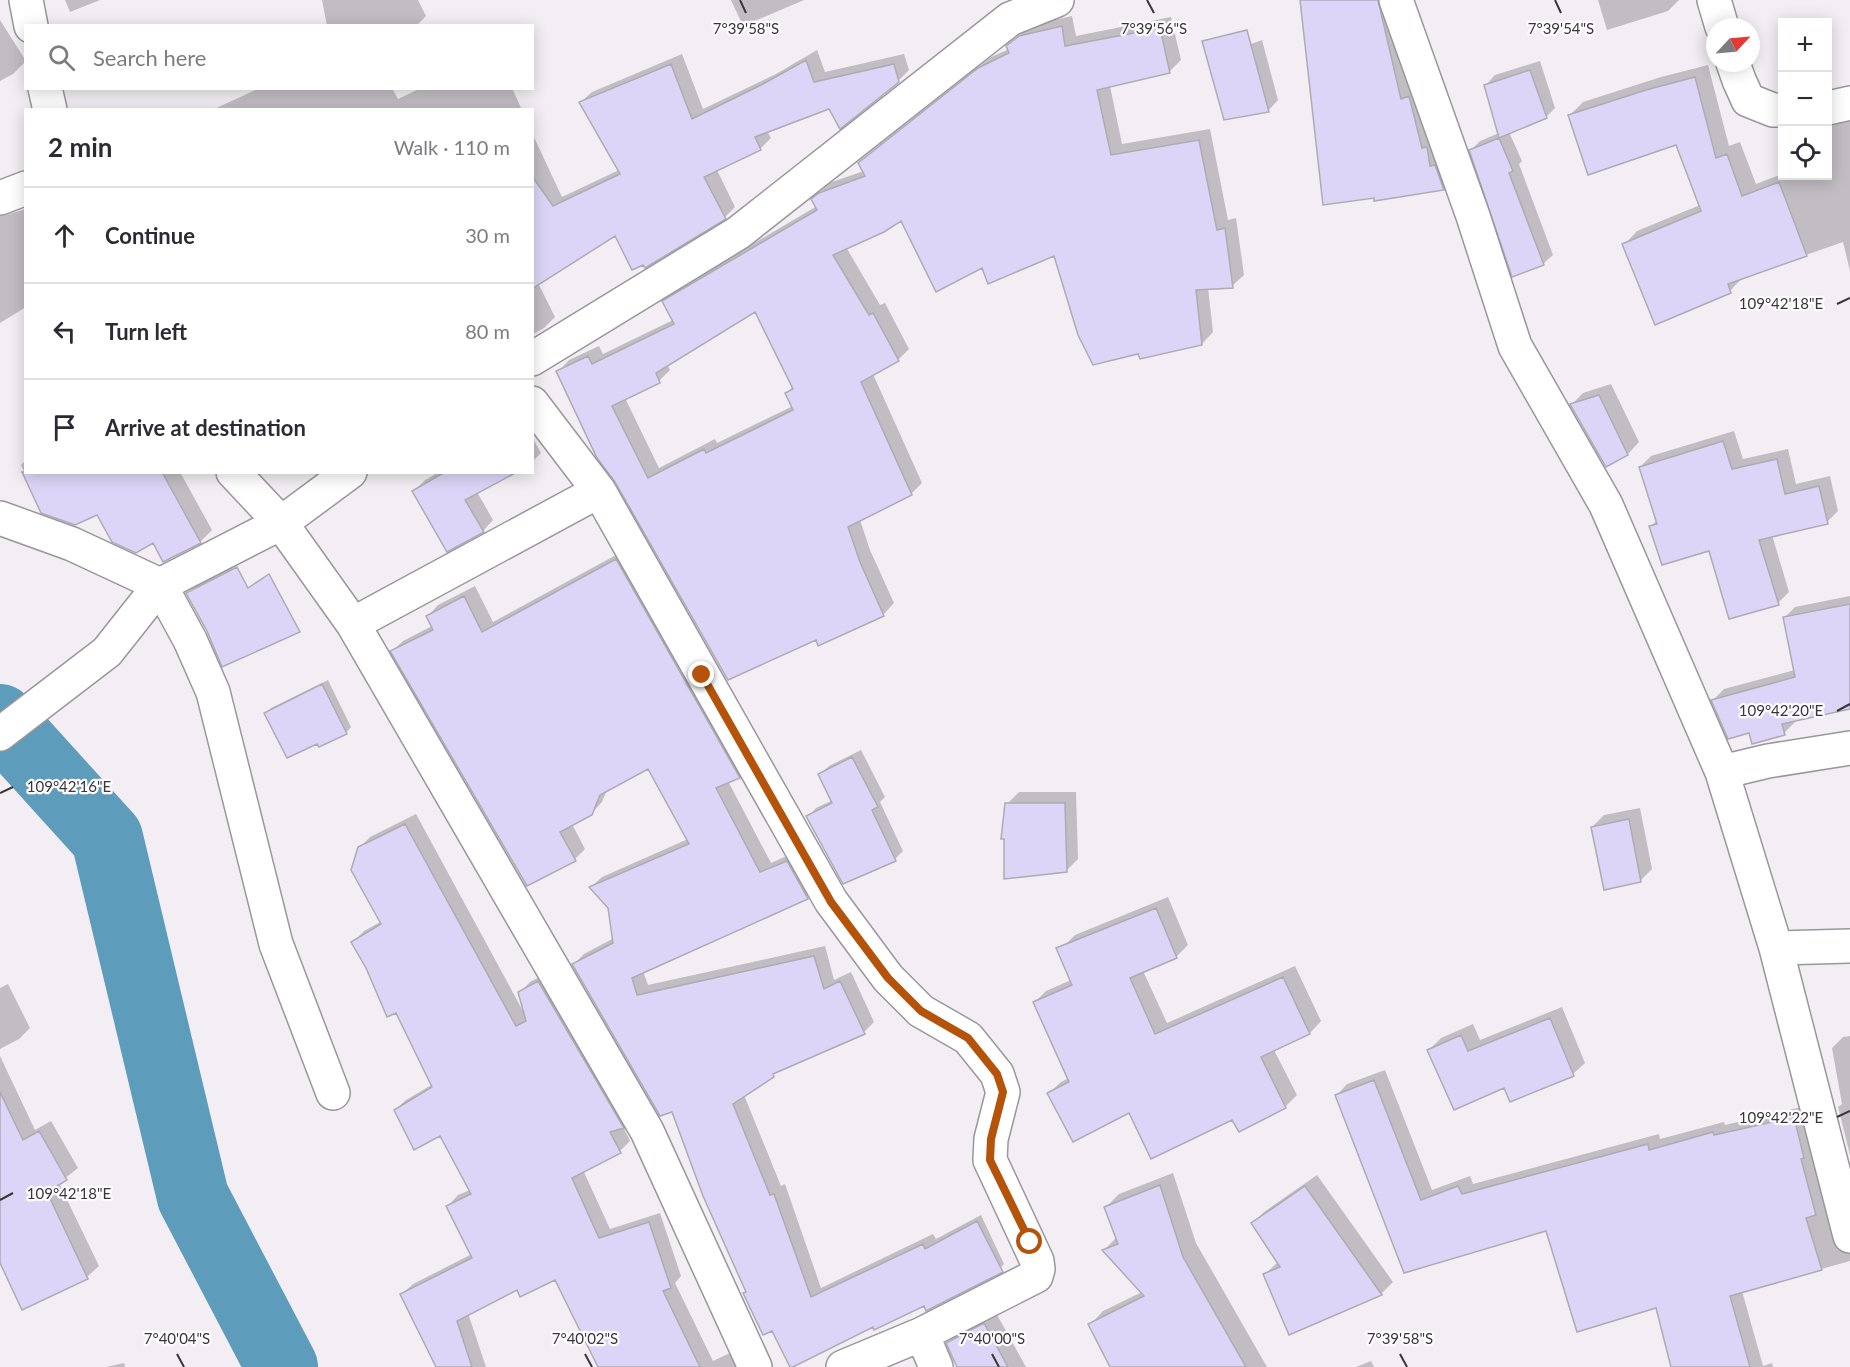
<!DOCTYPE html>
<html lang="en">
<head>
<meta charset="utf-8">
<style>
	body { margin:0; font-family:Lato,sans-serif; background:#f7f7f7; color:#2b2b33 }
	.controls { position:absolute; right:18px; top:18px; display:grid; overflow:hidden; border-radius:0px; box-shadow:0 3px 15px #0003 }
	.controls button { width:54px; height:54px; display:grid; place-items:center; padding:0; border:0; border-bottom:2px solid #e1e1e2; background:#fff; color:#2b2b33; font:30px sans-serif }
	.compass { position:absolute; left:1706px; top:18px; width:54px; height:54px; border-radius:50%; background:#fff; box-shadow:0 3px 15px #0003; rotate:64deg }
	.stop { position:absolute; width:18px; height:18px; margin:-14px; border:4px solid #b45309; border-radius:50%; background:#fff }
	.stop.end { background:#b45309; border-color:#fff; box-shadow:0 2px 6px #0008 }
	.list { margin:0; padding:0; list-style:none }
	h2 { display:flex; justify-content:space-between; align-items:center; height:78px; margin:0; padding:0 24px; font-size:26px }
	h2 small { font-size:20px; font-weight:400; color:#7c7c81 }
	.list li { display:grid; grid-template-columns:39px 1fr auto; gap:18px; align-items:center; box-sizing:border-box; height:96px; padding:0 24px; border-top:2px solid #e1e1e2 }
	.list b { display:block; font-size:22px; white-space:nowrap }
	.list em { font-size:20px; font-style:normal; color:#7c7c81 }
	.icon { flex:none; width:33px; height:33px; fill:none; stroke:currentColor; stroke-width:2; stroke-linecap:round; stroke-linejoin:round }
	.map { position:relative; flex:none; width:1850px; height:1367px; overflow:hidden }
	.search { position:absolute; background:#fff; box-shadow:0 3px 15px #0003; left:24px; top:24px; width:510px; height:66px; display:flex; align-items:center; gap:15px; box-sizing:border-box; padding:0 21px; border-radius:0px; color:#7c7c81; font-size:22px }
	.panel { position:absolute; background:#fff; box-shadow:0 3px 15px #0003; left:24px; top:108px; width:510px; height:366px; border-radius:0px }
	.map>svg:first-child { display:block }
</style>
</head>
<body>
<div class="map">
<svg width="1850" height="1367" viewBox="0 0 1850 1367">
	<rect width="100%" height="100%" fill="#f3edf4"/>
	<!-- shadow -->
	<path fill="#0003" fill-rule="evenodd" d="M65 0H100L70 12Z
		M322 0H418L426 16 416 26H327Z
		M731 0H804L743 26Z
		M1302 0H1389L1410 91 1418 87 1452 180 1443 189Z
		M1598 0H1679L1668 11 1607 30Z
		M1072 16 1076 36 1171 17 1181 60 1169 72 1110 86 1122 144 1210 129 1228 220 1236 218 1244 275 1232 286 1208 288 1213 332 1202 344 1139 352 1055 254 983 266 902 219 846 247 880 305 885 303 909 349 898 360 873 374 922 483 911 494 860 520 870 550 894 603 883 615 816 638 728 678 558 372 569 360 599 346 603 354 673 320 664 302 675 290 817 206 813 199 824 188 832 182 864 171 860 163 871 152 991 57 1009 49 1008 46 1031 25ZM756 309 793 386 787 393 793 406 717 443 715 439 659 468 625 398 659 381 670 370 667 364Z
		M0 20 26 61 13 74 0 81Z
		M1262 40 1278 100 1268 111 1221 55Z
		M817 50 825 72 904 54 909 70 898 81 767 131 771 138 760 149 717 170 735 207 725 217 616 233 538 283 555 317 544 328 532 335V133L562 197 619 170 581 102 592 92 682 54 703 109 776 74Z
		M1540 61 1555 108 1546 117 1509 132 1522 161 1519 164 1553 255 1543 264 1471 150 1480 141 1499 133 1486 85 1495 75Z
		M1708 65 1729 146 1740 142 1756 184 1782 174V176H1828V107L1850 113V271L1843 242 1743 277 1730 291 1656 323 1624 245 1637 231 1700 205 1677 143 1570 115 1583 102 1661 77Z
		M260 88H392L398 99 421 88H512L522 110H212Z
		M26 209V307L0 323V214L2 216Z
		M1611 384 1639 442 1628 454 1606 465 1572 404 1583 393Z
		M1734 431 1743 459 1788 449 1796 484 1830 476 1838 511 1827 522 1772 535 1789 592 1778 603 1710 549 1651 526 1657 520 1640 467 1651 456Z
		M532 437 541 453 532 462Z
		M26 460V472H180L212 530 200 542 164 560 154 541 97 514 42 512 21 465Z
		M439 472H514L477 492 493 520 483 531 414 491 425 480Z
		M627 549 750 766 739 777 728 781 771 863 798 851 818 887 807 897 643 971 648 985 825 946 834 980 851 972 874 1022 864 1032 778 1071 744 1095 781 1186 785 1184 821 1288 933 1234 936 1239 981 1215 1004 1264 993 1275 874 1325 772 1329 744 1293 747 1291 673 1110 574 964 584 954 614 938 610 907 591 887 602 877 688 839 649 767 607 790 602 802 591 814 572 824 585 849 575 859 392 651 403 641 432 626 428 616 438 605 475 586 493 622Z
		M231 566 270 638 188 593 198 583Z
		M1850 596V708L1795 720V722L1784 733 1750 731 1713 700 1724 689 1795 670 1784 618 1795 607Z
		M328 680 351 727 346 733 266 713 271 708Z
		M861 750 885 797 880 802 903 851 895 859 808 817 816 808 833 800 820 774 829 766Z
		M1019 792H1076L1078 859 1066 871 1007 804Z
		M1640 808 1652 869 1640 881 1592 827 1604 815Z
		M416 814 523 1011 520 992 530 982 549 972 633 1116 623 1126 630 1141 620 1151 583 1170 610 1229 660 1213 681 1276 675 1283 713 1361 732 1352 739 1367H599L556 1278 518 1288 468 1313 486 1367H438L402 1294 413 1284 472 1254 448 1206 458 1195 470 1190 441 1134 395 1110 406 1100 433 1084 397 1011 367 968 353 942 364 931 382 921 359 848 370 837Z
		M1168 897 1188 945 1176 957 1143 971 1167 1023 1295 966 1321 1021 1310 1033 1274 1050 1297 1095 1285 1107 1233 1118 1129 1111 1049 1093 1061 1082 1069 1078 1035 1002 1046 991 1071 980 1063 947 1075 935Z
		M8 984 30 1028 19 1039 0 1049V988Z
		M1562 1007 1585 1063 1573 1074 1505 1086 1429 1050 1441 1038 1473 1024 1480 1040Z
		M1850 1036V1155L1838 1107 1842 1104 1832 1048 1843 1037Z
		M0 1056 35 1130 51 1121 78 1168 59 1183 99 1266 87 1277 0 1259Z
		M1385 1070 1432 1190 1470 1176 1473 1184 1659 1134 1660 1139 1724 1122 1725 1125 1810 1105 1850 1240V1261L1742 1291 1763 1366 1772 1363 1773 1367H1673L1657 1306 1547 1229 1405 1271 1337 1095 1347 1084Z
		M1173 1173 1196 1243 1267 1367H1111L1090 1325 1103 1311 1142 1292 1104 1250 1117 1237 1106 1207 1119 1194Z
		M1317 1175 1393 1282 1381 1294 1265 1274 1278 1262 1253 1223 1264 1212Z
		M996 1313 1026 1367H959L948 1343 960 1331Z
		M1371 1361 1374 1367H1356Z
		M124 1363 125 1367H106Z"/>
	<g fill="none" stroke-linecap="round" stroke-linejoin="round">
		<!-- river -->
		<path stroke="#5d9cbb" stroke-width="72" d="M0 720 107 838 193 1197 282 1367"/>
	</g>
	<!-- building -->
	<path fill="#ddd5f7" stroke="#adabb3" stroke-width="1.5" fill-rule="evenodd" d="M1300 0H1378L1401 99 1409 96 1422 148 1427 147 1430 166 1435 165 1444 190 1374 201V198L1323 205Z
		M1062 26 1065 46 1160 28 1170 73 1097 90 1111 155 1199 140 1217 230 1225 228 1233 288 1196 290 1202 345 1140 359 1138 354 1093 365 1078 335 1054 256 988 284 982 268 936 292 901 221 884 232 833 255 869 315 873 313 899 361 861 382 912 495 848 527 860 562 884 616 818 646 816 640 728 680 615 482 597 458 556 371 588 356 592 364 674 324 662 301 817 210 811 199 819 193 865 176 858 163 978 68 1009 53 1006 46 1019 36ZM755 312 793 389 785 393 793 410 706 453 704 449 648 478 612 406 660 383 656 373Z
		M1247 30 1269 112 1224 120 1202 41Z
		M806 60 814 82 894 64 899 82 840 129 829 109 755 137 761 150 704 177 726 219 645 268 643 265 632 270 615 236 532 289V176L553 206 620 174 579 102 671 64 692 119 763 84Z
		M1530 70 1547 118 1499 138 1484 85Z
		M1695 77 1716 158 1727 154 1742 196 1779 182 1807 256 1728 284 1731 293 1655 325 1622 244 1701 211 1676 145 1588 175 1568 115 1646 90Z
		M1499 138 1513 171 1509 173 1544 265 1512 277 1469 150Z
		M1599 395 1628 455 1606 467 1570 404Z
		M1723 441 1732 469 1777 459 1785 494 1819 486 1828 524 1759 540 1779 605 1729 619 1709 551 1662 565 1649 526 1657 524 1639 467Z
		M22 472H162L201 543 163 562 153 543 136 553 112 542 97 515 75 525 41 513Z
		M445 472H517L465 500 484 532 447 552 412 491Z
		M616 559 740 778 716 788 760 872 787 861 808 899 632 978 637 995 814 956 824 989 840 981 865 1034 773 1074 774 1077 733 1104 770 1195 774 1194 811 1297 923 1244 925 1249 977 1221 1003 1272 926 1311 924 1306 874 1330 873 1327 793 1367H790L772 1331 763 1335 743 1293 746 1292 703 1196 672 1112 660 1116 572 964 613 943 608 908 589 887 689 844 648 769 600 795 592 815 560 832 576 861 527 886 390 651 433 630 426 616 464 596 482 632Z
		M237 567 248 588 269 574 300 632 222 667 207 631 186 593Z
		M1850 604V709L1782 724 1785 735 1752 744 1749 733 1728 739 1711 700 1795 677 1783 617Z
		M322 684 347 734 319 747 317 744 287 758 264 713Z
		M852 757 878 807 872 810 896 861 843 884 806 816 832 803 818 774Z
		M1005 803H1065L1067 872 1004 879V839H1001Z
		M1629 819 1641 882 1604 890 1591 827Z
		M405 824 516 1026 526 1021 518 992 538 981 624 1128 610 1132 621 1153 572 1178 599 1238 649 1222 671 1288 663 1291 700 1367H598L555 1280 520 1297 517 1290 457 1321 472 1367H436L400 1294 472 1258 446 1206 471 1194 440 1136 414 1150 394 1110 432 1087 396 1013 387 1017 366 968 351 942 381 924 351 870 358 847Z
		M1156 908 1177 958 1130 978 1155 1034 1283 977 1310 1034 1261 1057 1286 1108 1239 1132 1232 1120 1151 1159 1129 1113 1073 1142 1047 1093 1069 1082 1033 1002 1072 985 1056 948Z
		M1550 1018 1574 1076 1510 1102 1504 1088 1454 1110 1427 1050 1461 1035 1468 1051Z
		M1374 1080 1421 1200 1458 1186 1462 1194 1648 1144 1649 1150 1713 1132 1714 1135 1794 1117 1804 1158 1801 1159 1816 1215 1806 1218 1822 1270 1730 1296 1750 1367H1671L1656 1308 1577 1332 1546 1231 1404 1273 1335 1095Z
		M0 1092 23 1140 39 1131 67 1180 47 1192 88 1279 22 1310 0 1263Z
		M1160 1185 1183 1257 1246 1367H1110L1088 1324 1144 1296 1102 1250 1118 1244 1104 1207Z
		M1305 1186 1382 1295 1289 1335 1263 1274 1280 1267 1251 1223Z
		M984 1323 1008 1367H957L946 1343Z"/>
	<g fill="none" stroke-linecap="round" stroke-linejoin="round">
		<defs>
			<path id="minor" d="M26 0 31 26
				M1396 0 1473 216 1515 346 1606 505 1722 772 1776 948 1850 1236
				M1714 0 1722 27
				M1733 63 1739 80 1748 100 1773 110H1782
				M45 88 50 110
				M1828 108 1850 103
				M0 198 26 188
				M532 359 738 233 1010 19 1057 0
				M532 403 599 491 831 901 888 978 921 1011 968 1038 997 1074 1003 1092 991 1139 990 1160 1037 1261 1038 1269 1036 1276 922 1334 843 1367
				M233 472 281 523 353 624 647 1131 755 1367
				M0 518 72 544 160 585 190 640 213 692 276 944 333 1093
				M353 624 599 491
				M0 734 107 652 160 585 281 523 350 472
				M1722 772 1768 761 1850 748
				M1776 948 1850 946
				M922 1334 936 1367"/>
		</defs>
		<!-- minor casing -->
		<use href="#minor" stroke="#9b969c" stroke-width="36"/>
		<!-- minor -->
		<use href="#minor" stroke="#fff" stroke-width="33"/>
	</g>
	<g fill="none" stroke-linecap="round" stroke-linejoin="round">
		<!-- route -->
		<path stroke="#b45309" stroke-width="8" d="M702 675 831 902 888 978 921 1011 968 1038 997 1074 1003 1092 991 1139 990 1160 1030 1242"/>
	</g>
	<!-- ticks -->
	<path fill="none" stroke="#383638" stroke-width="2" d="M740 0 746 13M1147 0 1154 13M1555 0 1561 13M1837 304 1850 298M1837 711 1850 704M0 793 13 787M1837 1117 1850 1111M0 1200 13 1193M177 1354 184 1367M585 1354 592 1367M992 1354 999 1367M1400 1354 1407 1367"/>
	<g font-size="15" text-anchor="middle" fill="#383638" stroke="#fefcff" stroke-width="4.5" stroke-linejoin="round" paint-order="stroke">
		<text x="746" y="34">7°39'58"S</text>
		<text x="1154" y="34">7°39'56"S</text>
		<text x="1561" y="34">7°39'54"S</text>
		<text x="1781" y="309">109°42'18"E</text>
		<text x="1781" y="716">109°42'20"E</text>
		<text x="69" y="792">109°42'16"E</text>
		<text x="1781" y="1123">109°42'22"E</text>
		<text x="69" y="1199">109°42'18"E</text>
		<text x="177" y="1344">7°40'04"S</text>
		<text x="585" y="1344">7°40'02"S</text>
		<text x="992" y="1344">7°40'00"S</text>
		<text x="1400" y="1344">7°39'58"S</text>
	</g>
</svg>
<div class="controls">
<button>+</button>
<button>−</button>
<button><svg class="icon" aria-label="locate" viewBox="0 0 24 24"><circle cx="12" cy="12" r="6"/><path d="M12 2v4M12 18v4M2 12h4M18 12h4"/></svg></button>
</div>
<svg class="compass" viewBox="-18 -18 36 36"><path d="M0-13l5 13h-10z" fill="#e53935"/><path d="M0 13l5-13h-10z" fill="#7c7c81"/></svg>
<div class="stop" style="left:1030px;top:1242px"></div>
<div class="stop end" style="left:702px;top:675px"></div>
<div class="search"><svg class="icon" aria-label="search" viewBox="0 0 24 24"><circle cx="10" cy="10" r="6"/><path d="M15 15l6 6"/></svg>Search here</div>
<section class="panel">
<h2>2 min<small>Walk · 110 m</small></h2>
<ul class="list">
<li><svg class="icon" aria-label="ahead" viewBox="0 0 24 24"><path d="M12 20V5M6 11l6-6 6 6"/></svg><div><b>Continue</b></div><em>30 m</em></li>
<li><svg class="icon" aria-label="left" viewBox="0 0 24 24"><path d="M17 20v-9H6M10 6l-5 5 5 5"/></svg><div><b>Turn left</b></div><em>80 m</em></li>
<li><svg class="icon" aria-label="arrive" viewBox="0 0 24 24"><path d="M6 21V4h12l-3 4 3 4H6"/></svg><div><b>Arrive at destination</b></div></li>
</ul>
</section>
</div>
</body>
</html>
